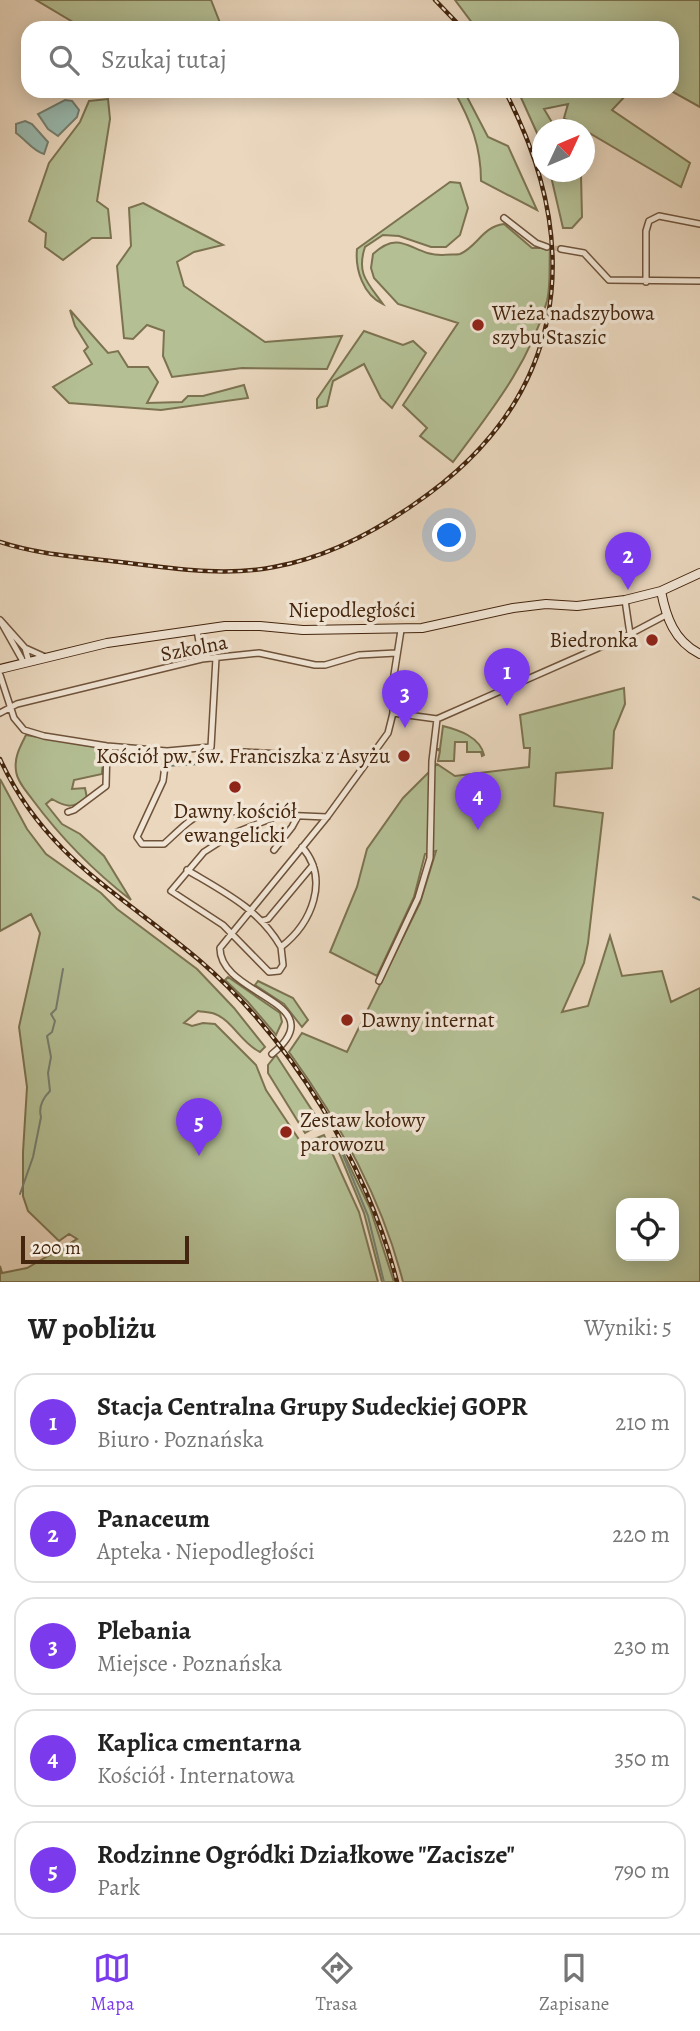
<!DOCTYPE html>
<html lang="pl">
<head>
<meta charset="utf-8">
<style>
	body { margin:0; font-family:Alegreya,serif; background:#f2f2f2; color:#222 }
	.controls { position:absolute; right:21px; bottom:21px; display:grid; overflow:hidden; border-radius:14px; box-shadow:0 4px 18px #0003 }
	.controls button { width:63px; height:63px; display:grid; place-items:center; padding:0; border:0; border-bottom:2px solid #e0e0e0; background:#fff; color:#222; font:35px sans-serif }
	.compass { position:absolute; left:532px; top:119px; width:63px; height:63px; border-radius:50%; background:#fff; box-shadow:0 4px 18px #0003; rotate:46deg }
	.scale { position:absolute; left:21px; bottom:18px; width:168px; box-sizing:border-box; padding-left:7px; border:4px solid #44250d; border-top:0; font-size:19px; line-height:24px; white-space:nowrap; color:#44250d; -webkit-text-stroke:5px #f1e5d5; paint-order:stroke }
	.you { position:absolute; left:450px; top:536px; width:24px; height:24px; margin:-18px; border:5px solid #fff; border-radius:50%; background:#1a73e8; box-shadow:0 0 0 10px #1a73e833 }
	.badge { display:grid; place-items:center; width:46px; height:46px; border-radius:50%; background:#7c3aed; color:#fff; font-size:23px; font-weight:700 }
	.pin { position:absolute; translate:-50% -58px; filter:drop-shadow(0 2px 4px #0008) }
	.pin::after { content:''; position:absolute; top:37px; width:24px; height:21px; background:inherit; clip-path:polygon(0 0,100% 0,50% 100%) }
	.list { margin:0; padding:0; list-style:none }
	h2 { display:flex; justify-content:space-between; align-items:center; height:91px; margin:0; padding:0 28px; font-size:30px }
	h2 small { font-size:23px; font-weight:400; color:#767676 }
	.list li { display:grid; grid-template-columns:46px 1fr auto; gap:21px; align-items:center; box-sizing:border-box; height:98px; margin:0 14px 14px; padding:0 14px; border:2px solid #e0e0e0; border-radius:21px }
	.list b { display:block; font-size:26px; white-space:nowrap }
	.list p { margin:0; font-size:23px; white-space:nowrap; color:#767676 }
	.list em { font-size:23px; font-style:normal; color:#767676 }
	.icon { flex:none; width:38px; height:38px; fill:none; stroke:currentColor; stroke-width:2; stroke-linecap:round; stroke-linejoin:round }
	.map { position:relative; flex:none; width:700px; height:1282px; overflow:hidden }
	.search { position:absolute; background:#fff; box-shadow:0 4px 18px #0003; left:21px; right:21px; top:21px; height:77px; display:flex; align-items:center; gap:18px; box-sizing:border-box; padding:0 24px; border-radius:21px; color:#767676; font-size:26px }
	.sheet { height:651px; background:#fff }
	nav { display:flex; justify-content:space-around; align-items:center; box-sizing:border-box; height:98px; border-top:2px solid #e0e0e0; background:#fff; font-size:19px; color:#767676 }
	nav a { display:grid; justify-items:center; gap:4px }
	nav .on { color:#7c3aed }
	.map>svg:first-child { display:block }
</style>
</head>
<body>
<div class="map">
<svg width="700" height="1282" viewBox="0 0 700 1282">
	<rect width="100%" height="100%" fill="#ead7be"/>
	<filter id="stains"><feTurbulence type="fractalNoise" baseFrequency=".00286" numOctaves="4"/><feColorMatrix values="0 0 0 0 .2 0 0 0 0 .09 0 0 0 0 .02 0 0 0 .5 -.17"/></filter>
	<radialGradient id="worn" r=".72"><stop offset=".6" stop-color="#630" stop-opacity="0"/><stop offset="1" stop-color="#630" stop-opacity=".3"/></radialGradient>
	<!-- green -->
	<path fill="#b4bf94" stroke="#7c7250" stroke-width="2" fill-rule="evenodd" d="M36 0H211L222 28H83Z
		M455 0H700V107L671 91 672 28H476Z
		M454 91H464L488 137 508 146 537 210 481 181C481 147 471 121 454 91Z
		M518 91H645L628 93 612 110 690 163 681 187 564 118 568 104 544 109 556 129 542 130V144Z
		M108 99 110 119 97 201 108 209 111 238H92L63 260 45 247 46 233 29 221 49 163 80 122 89 101Z
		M550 172H579L581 175 582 217 572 228H563Z
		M450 182 460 183 468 208 460 235 446 247H431L399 236 383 235 365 247C356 274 368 283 383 304 363 295 355 269 357 249Z
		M143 203 223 245 194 252 177 262 184 286 265 342 342 336 327 369 242 368 172 377 163 356 164 331 147 325 133 339 124 338 117 266 131 246 129 208Z
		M504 224 532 248H550C549 265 551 285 547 301 530 363 490 412 453 462L420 436 427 428 403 405 458 323 398 304 374 278 371 268 373 254C402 227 412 256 443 255 448 254 456 255 460 254 478 246 482 227 504 224Z
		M70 310 108 353 118 351 128 367H148L158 382 147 403 182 402 188 396H203L244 385 248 398 161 410 69 403 53 387 92 364 84 351 88 347 75 326Z
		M364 331 403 345 413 341 426 353 392 408 381 398 364 364 333 381 327 406 317 408V399Z
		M624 688 625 704 614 731 612 768 556 773 554 806 603 813 588 943 584 963 562 1012 588 1006 610 936 622 976 662 971 671 1002 700 988V1282H403C382 1199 339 1121 289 1052L302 1033 347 1052 420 903 436 851 425 854 414 897 377 976 330 952 357 887 367 849 403 798 437 764 455 776 529 767 530 748H524L520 715ZM621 1203H674V1256H621Z
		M443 726C459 730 480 737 484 755L482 756 481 752H467V742H455L454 761H438L440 751 436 749H440Z
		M26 735 103 748 105 760 103 761 102 774 74 780 72 789 85 788 87 798C73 808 67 808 52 799L46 804 62 824 80 834 104 856 131 900C92 870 61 838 32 799 26 791 17 781 16 771 14 757 20 747 26 735Z
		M0 779 27 829 46 854 101 893 117 909 197 969 234 1008 265 1047 260 1052C241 1043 233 1021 215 1014 210 1012 203 1012 198 1011L184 1023 192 1026 203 1023 215 1024 256 1065 266 1090 302 1144 324 1135 359 1212 378 1282H0V1266L2 1273 27 1268 77 1239 69 1234 59 1241 28 1211 23 1196V1152L27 1087 19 1027 40 933 31 914 0 931Z
		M228 977 280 1013 282 1022 276 1035 248 1002 225 980Z
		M258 981 293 998 308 1020 302 1027 284 1004 255 985Z
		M276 1055 321 1124 305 1133 268 1073V1065Z
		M333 1138H336L370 1208 394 1282H382L364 1213Z"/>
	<!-- water -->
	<path fill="#98bab0" stroke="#767e6f" stroke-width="2" d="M65 100 72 101 79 110 77 117 58 136 48 129 38 114Z
		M25 121 32 124 48 142 44 154C33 151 26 140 16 133V124Z"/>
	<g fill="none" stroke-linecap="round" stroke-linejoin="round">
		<!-- stream -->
		<path stroke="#767e6f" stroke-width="2" d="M167 766 199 764
			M693 897 700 900
			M341 1150 368 1216 384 1282
			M20 1194 33 1157 41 1117C38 1106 43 1098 50 1091L48 1073 51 1057 47 1036 52 1032 55 1021 51 1014 56 1009 63 969"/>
		<!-- street-tunnel -->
		<path stroke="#c9b39b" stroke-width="5" stroke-dasharray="5 2.5" stroke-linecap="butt" d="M547 247 561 249"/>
		<defs>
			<path id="street" d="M504 218 536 243 547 247
				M561 249 584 253 609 280 700 281
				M646 282V231L649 221 659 216 700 224
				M625 600 630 634
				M0 620 25 648 29 662
				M2 624 24 663
				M197 630 202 659
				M25 648 45 657
				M0 675 14 718 24 730 44 736 107 746 167 751 211 747 216 658
				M0 713 17 704 202 659 259 653 315 665H325L359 655 396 653
				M393 713 437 719 630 634 666 615
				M167 751 163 781 137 837 142 844H164C202 809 198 810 249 812
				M244 752 369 759
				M68 812 74 810 106 786 107 746
				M302 847C330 879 312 923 281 947L283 965 279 971 269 972 223 925 171 891 204 852 232 834 280 815 327 817
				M274 850 292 827 298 816
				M187 870C224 892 259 909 281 947
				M262 921 268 919 313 865
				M379 981 418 898 430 858 432 761 437 719
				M272 1054C336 1002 219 996 220 948L327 817 388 733 393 713V681L401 630"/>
			<path id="secondary" d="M661 591C666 617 674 641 700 654
				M0 669 107 643 225 626H260L303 630 422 628 513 608 546 604 577 606 625 600 661 591 700 573"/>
		</defs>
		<!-- street casing -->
		<use href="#street" stroke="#6e5239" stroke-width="8"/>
		<!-- secondary casing -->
		<use href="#secondary" stroke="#44250d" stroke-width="10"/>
		<!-- street -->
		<use href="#street" stroke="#f1e5d5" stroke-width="5"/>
		<!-- secondary -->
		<use href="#secondary" stroke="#f1e5d5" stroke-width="8"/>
		<defs>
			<path id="rail" d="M435 0 462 28
				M0 542C39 555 80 557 120 562 171 568 223 577 274 567 324 558 371 534 413 505 567 401 587 249 505 91
				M0 759C45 857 121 894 199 960 292 1040 367 1164 397 1282"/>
		</defs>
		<!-- rail casing -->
		<use href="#rail" stroke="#44250d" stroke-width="4.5"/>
		<!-- rail -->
		<use href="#rail" stroke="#f1e5d5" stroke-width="2" stroke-dasharray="5" stroke-linecap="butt"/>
	</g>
	<!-- markers -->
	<g fill="#8f2418" stroke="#f1e5d5" stroke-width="2.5">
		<circle cx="478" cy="325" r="7"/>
		<circle cx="652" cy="640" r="7"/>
		<circle cx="404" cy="756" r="7"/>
		<circle cx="235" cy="787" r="7"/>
		<circle cx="347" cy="1020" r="7"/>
		<circle cx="286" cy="1132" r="7"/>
	</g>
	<g text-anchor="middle" stroke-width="7" stroke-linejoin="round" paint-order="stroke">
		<!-- poi labels -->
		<g font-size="21" fill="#44250d" stroke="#f1e5d5" text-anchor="start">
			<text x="492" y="320">Wieża nadszybowa<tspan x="492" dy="24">szybu Staszic</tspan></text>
			<text x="638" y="647" text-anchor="end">Biedronka</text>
			<text x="390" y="763" text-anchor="end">Kościół pw. św. Franciszka z Asyżu</text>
			<text x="235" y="818" text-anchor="middle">Dawny kościół<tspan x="235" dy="24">ewangelicki</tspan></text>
			<text x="361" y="1027">Dawny internat</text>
			<text x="300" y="1127">Zestaw kołowy<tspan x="300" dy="24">parowozu</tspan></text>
		</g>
		<!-- street labels -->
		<g font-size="21" fill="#44250d" stroke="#f1e5d5">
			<text x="352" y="617">Niepodległości</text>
			<text transform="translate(194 648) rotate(-11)" y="7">Szkolna</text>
		</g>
	</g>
	<rect width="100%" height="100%" filter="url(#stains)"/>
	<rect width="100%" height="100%" fill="url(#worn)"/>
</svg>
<div class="controls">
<button><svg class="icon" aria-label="locate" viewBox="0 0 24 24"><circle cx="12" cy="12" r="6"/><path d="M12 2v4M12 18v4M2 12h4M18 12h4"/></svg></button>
</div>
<svg class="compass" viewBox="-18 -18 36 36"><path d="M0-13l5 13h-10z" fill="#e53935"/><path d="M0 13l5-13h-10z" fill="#767676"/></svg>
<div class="scale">200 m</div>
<div class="you"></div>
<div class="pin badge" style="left:507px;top:706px">1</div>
<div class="pin badge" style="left:628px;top:590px">2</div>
<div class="pin badge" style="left:405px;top:728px">3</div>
<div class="pin badge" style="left:478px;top:830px">4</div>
<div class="pin badge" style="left:199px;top:1156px">5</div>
<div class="search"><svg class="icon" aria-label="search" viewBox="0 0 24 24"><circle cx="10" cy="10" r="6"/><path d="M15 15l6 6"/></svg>Szukaj tutaj</div>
</div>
<section class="sheet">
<h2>W pobliżu<small>Wyniki: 5</small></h2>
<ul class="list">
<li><span class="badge">1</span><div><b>Stacja Centralna Grupy Sudeckiej GOPR</b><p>Biuro · Poznańska</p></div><em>210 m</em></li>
<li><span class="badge">2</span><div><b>Panaceum</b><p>Apteka · Niepodległości</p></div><em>220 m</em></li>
<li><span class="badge">3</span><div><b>Plebania</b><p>Miejsce · Poznańska</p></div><em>230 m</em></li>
<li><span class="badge">4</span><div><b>Kaplica cmentarna</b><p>Kościół · Internatowa</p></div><em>350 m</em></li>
<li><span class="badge">5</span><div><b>Rodzinne Ogródki Działkowe &quot;Zacisze&quot;</b><p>Park</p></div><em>790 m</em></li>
</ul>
</section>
<nav>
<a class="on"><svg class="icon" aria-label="map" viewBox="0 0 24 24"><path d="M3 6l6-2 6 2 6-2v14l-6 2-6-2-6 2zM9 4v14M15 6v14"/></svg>Mapa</a>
<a><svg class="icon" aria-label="directions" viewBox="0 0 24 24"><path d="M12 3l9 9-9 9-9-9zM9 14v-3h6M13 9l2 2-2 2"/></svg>Trasa</a>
<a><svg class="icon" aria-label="saved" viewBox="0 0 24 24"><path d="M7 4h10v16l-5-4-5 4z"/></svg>Zapisane</a>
</nav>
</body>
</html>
